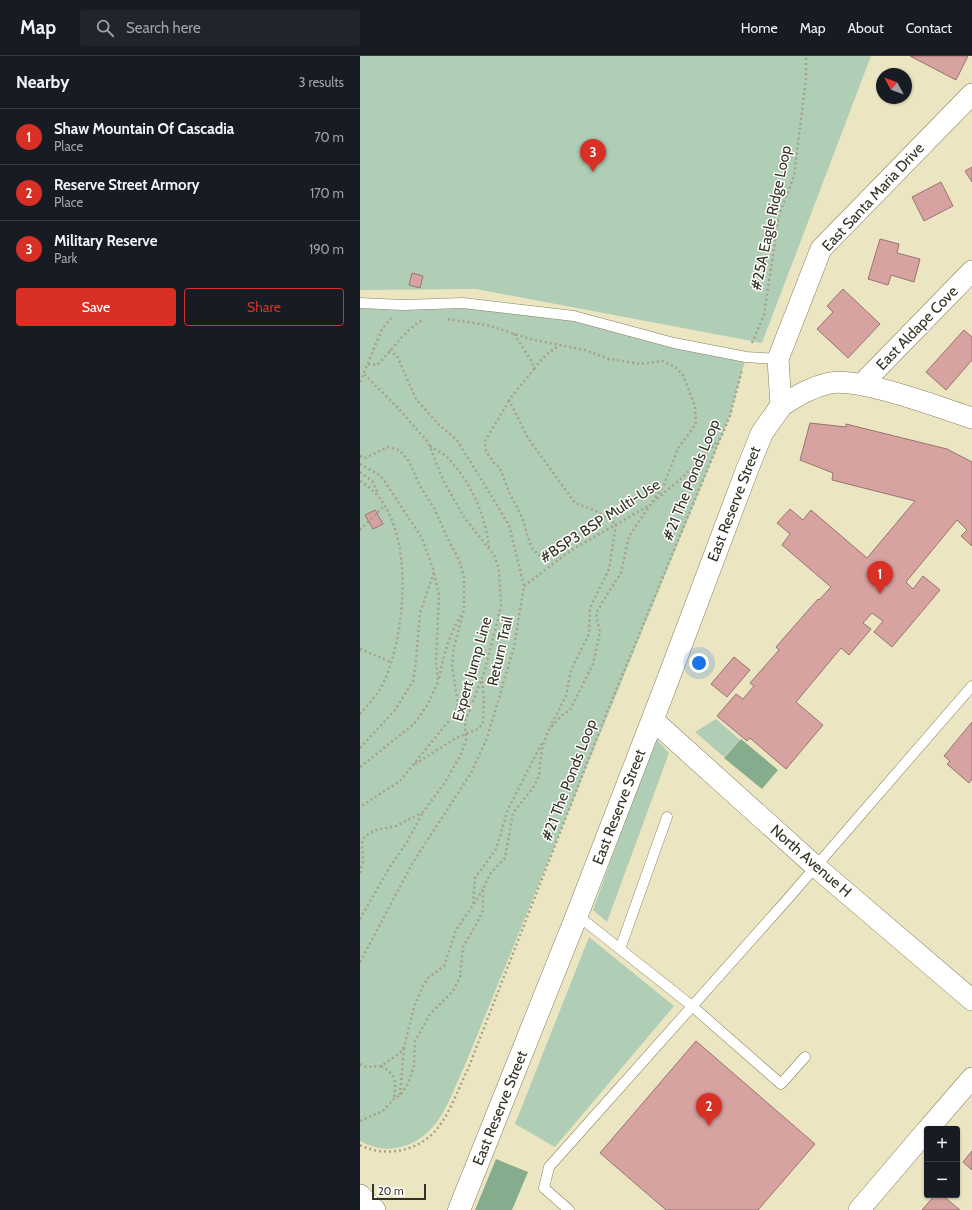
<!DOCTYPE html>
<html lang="en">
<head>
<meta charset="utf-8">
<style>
	body { margin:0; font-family:Cabin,sans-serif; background:#20242c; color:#f1f3f6 }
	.controls { position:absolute; right:12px; bottom:12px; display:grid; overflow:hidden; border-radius:4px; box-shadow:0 1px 3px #0004 }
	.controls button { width:36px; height:36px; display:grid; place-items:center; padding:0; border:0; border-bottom:1px solid #363941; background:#171b24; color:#f1f3f6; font:20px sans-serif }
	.compass { position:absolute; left:516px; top:12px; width:36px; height:36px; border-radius:50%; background:#171b24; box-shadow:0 1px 3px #0004; rotate:311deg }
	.scale { position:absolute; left:12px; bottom:10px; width:54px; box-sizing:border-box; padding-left:4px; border:2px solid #353224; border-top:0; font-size:11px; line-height:14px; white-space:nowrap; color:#353224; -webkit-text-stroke:3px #fff; paint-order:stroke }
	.you { position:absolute; left:339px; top:607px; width:14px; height:14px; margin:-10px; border:3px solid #fff; border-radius:50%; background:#1a73e8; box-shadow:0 0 0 6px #1a73e833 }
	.badge { display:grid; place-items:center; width:26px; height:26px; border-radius:50%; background:#d93025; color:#fff; font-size:13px; font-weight:700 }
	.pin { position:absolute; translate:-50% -33px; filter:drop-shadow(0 1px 2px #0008) }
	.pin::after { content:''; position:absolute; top:21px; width:14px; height:12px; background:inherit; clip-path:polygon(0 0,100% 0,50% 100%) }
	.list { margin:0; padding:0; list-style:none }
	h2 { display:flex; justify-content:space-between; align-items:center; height:52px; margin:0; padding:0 16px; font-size:17px }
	h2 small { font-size:13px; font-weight:400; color:#9ea1a6 }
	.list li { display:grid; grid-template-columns:26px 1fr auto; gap:12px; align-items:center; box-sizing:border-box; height:56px; padding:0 16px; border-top:1px solid #363941 }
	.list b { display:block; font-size:15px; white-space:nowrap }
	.list p { margin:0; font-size:13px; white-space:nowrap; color:#9ea1a6 }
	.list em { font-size:13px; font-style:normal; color:#9ea1a6 }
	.actions { display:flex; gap:8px; padding:12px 16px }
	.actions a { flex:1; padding:9px 0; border:1px solid #d93025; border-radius:4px; text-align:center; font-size:14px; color:#d93025 }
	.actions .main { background:#d93025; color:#fff }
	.icon { flex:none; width:22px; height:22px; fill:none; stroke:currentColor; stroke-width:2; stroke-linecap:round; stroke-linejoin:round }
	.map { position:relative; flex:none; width:612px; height:1154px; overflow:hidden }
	header { display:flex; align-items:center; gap:24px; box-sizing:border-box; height:56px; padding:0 20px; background:#171b24; border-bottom:1px solid #363941 }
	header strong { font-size:19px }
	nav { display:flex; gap:22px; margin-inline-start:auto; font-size:14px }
	.search { width:280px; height:36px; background:#20242c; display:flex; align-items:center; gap:10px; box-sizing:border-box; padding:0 14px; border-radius:4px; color:#9ea1a6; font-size:15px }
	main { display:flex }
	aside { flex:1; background:#171b24 }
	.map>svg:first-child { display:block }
</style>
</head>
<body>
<header>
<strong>Map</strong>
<div class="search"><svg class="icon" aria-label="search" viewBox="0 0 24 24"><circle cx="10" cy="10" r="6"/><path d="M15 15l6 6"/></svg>Search here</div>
<nav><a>Home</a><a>Map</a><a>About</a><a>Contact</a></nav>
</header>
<main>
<aside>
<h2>Nearby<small>3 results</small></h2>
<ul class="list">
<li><span class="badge">1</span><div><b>Shaw Mountain Of Cascadia</b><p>Place</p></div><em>70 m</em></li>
<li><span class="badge">2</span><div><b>Reserve Street Armory</b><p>Place</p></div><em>170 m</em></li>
<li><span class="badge">3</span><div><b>Military Reserve</b><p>Park</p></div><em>190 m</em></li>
</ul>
<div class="actions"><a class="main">Save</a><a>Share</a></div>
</aside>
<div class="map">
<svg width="612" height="1154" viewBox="0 0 612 1154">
	<rect width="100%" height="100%" fill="#ece5c1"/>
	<!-- green -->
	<path fill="#b0ceb6" d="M0 0H511L402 287 116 233 0 234Z
		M0 247H103L214 260 386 301 370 360 105 1009C89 1042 81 1080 41 1091 27 1095 13 1092 0 1085Z
		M356 663 380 684 364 701 335 676Z
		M295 682 309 697 247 866 233 854Z
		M229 881 314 950 195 1091 155 1068Z"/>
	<!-- forest -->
	<path fill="#85ac8d" d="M381 683 418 714 402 733 364 702Z
		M136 1103 168 1116 152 1154H115Z"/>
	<!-- building -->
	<path fill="#d7a3a1" stroke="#997372" d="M550 0H608L596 24Z
		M612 111V126L605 115Z
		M581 126 593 150 564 165 552 141Z
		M520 183 539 188 537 197 560 203 554 226 531 219 528 229 508 223Z
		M52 217 63 220 60 232 49 229Z
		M483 233 520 268 488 302 457 273 473 256 467 250Z
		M604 274 612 281V304L586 334 566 316Z
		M450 367 486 371V368L587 393 612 406V490L601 480 607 474 597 464 546 526 553 533 563 520 580 534 532 591 514 576 523 565 512 557 503 567 511 573 489 599 481 592 436 646 463 669 426 713 390 682 387 685 357 660 376 638 383 643 394 630 390 627 419 594 416 591 458 543 459 544 471 531 422 489 430 478 417 467 430 453 443 464 451 454 507 502 555 445 472 424 473 417 440 404Z
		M15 454 23 468 13 473 5 459Z
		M374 601 390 614 367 641 351 628Z
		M612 666V723L609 727 587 708 590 705 584 700Z
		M336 985 455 1088 398 1154H306L240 1097Z
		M612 1095V1114L603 1106Z
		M575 1139H582L600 1154H562Z"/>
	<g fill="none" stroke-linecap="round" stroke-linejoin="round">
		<defs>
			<path id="service" d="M0 247 43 249 103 247 214 260 314 287 386 301 418 303
				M217 859 332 950 421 1028 445 1001
				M260 893 307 761
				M209 1154 184 1132 189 1111 425 846 612 630"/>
			<path id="minor" d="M612 38 461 193 418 303 421 350C437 340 451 331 470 327 500 321 581 352 612 362
				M501 329 612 215
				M293 664 455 810 612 944
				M568 1073 612 1022
				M0 1139 15 1154
				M499 1154 567 1074"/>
			<path id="tertiary" d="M99 1154 217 859 304 634 387 414 402 377 421 350"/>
		</defs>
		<!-- service casing -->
		<use href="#service" stroke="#87805f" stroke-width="11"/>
		<!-- minor casing -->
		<use href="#minor" stroke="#87805f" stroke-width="22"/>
		<!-- tertiary casing -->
		<use href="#tertiary" stroke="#87805f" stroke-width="23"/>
		<!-- path -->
		<path stroke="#a7a186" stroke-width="2.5" stroke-dasharray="2 3" stroke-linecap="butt" d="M154 278 172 306 174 313 149 344 168 382 215 447 236 455 256 468 249 513 230 552 229 578 211 614 206 640 190 671
			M392 287 404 259 419 159 434 120 446 22V0
			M8 308 17 309C34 293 43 275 64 263
			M174 313C182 302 189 295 201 289
			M0 326 22 273 31 262
			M149 345 125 385 126 395 134 407 140 412 149 436 162 461 171 491 189 510
			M70 390C76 394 83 397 88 402 111 426 125 458 129 491
			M0 400 5 402 28 391 39 394 49 405 60 430 74 452 87 481 99 504 104 520V554L94 591 92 610 98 648 96 656 40 725 0 751
			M0 408 21 420 62 482 74 516 60 557 56 605 53 625 35 654 0 692
			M0 416 13 426 17 436
			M0 425C58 458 47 574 24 626 19 637 8 649 0 658
			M293 446 323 421 359 384
			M0 474 24 450
			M164 530 210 495 288 450
			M0 593 31 606
			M79 622C84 598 89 578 103 556
			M55 708 96 682 118 673 123 667 124 645 122 624
			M0 711 54 668 68 648 78 626 76 605 79 539 74 517
			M0 817 3 805 2 787 5 780 16 774 36 770 63 756 84 728 100 700 106 684 105 666 124 617 141 551 139 513 134 499 104 461 84 426 68 386 37 351 4 318
			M114 848 123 833
			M0 863 31 809 47 786 63 756
			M0 906 52 808 111 717 127 682 154 591 164 530 149 469 97 384 77 367 56 343 37 300 29 294
			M0 1008 6 1011 21 1010 40 997 44 991 54 951 63 930 68 922 84 910 96 874 113 849 115 822 136 793 148 753 183 685
			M21 1010C37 1019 36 1026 34 1042
			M40 1039 44 992
			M0 1065 23 1055 34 1043 40 1039 48 1028 54 1010 55 985 70 958 93 935 100 921 103 891 116 869 123 854V833L130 818 145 802 153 757 173 732 179 720 182 693 188 675 201 660 210 654 233 608 240 576 236 558 243 545 261 517 269 480 304 429 318 392 336 368 335 350 323 319 315 311 302 305 281 308 249 303 225 294 170 283 127 269 87 263
			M0 1089C27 1103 63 1094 80 1069 92 1052 99 1031 108 1013L247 656 360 383 370 360 382 314"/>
		<!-- service -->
		<use href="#service" stroke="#fff" stroke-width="10"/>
		<!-- minor -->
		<use href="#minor" stroke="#fff" stroke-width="21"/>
		<!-- tertiary -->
		<use href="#tertiary" stroke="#fff" stroke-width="22"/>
	</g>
	<g text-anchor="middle" stroke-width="3" stroke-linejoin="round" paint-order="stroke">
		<!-- street labels -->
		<g font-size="15" fill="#353224" stroke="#fff">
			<text transform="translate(513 141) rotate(-47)" y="5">East Santa Maria Drive</text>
			<text transform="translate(411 162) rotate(-78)" y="5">#25A Eagle Ridge Loop</text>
			<text transform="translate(557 272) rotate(-46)" y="5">East Aldape Cove</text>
			<text transform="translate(331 424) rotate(-68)" y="5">#21 The Ponds Loop</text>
			<text transform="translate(374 448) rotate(-69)" y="5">East Reserve Street</text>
			<text transform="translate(240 465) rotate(-33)" y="5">#BSP3 BSP Multi-Use</text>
			<text transform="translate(140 595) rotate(-77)" y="5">Return Trail</text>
			<text transform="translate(112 613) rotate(-74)" y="5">Expert Jump Line</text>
			<text transform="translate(209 724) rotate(-69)" y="5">#21 The Ponds Loop</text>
			<text transform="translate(259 751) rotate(-69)" y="5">East Reserve Street</text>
			<text transform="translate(451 805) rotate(41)" y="5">North Avenue H</text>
			<text transform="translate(140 1052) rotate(-68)" y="5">East Reserve Street</text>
		</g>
	</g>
</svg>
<div class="controls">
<button>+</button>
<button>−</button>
</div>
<svg class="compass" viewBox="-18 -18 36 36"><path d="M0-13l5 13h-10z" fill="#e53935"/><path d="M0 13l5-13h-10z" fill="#9ea1a6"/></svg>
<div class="scale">20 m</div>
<div class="you"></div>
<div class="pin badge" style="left:520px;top:538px">1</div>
<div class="pin badge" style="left:349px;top:1070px">2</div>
<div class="pin badge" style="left:233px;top:116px">3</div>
</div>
</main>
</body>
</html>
